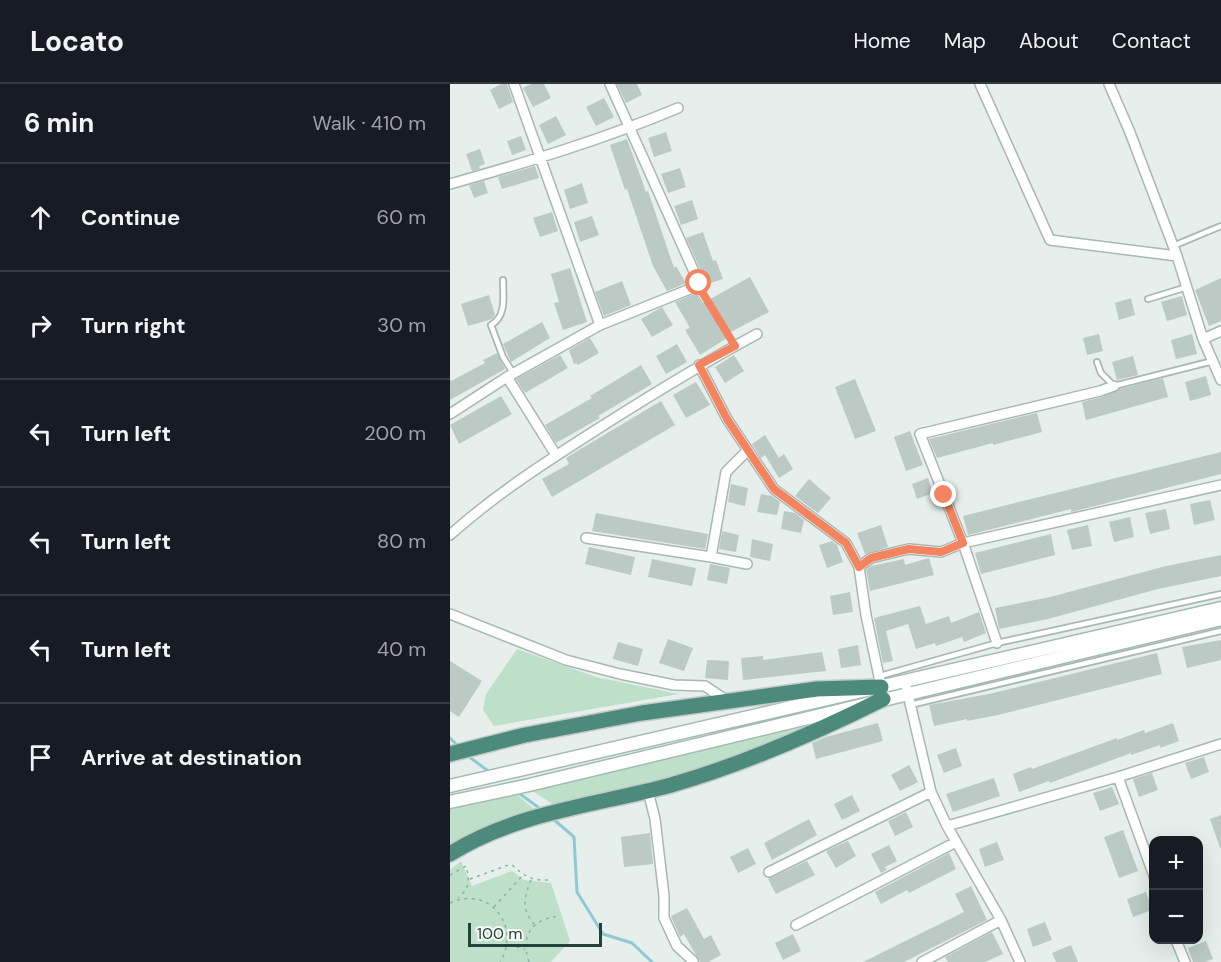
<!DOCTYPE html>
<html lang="en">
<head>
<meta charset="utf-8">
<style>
	body { margin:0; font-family:"DM Sans",sans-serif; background:#242831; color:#f1f3f6 }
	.controls { position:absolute; right:18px; bottom:18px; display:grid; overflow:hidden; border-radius:12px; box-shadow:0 6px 24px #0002 }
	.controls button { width:54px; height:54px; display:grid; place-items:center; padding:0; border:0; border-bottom:2px solid #363941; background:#171b24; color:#f1f3f6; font:30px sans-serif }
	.scale { position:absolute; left:18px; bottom:15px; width:134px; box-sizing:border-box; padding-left:6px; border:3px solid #24423a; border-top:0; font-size:16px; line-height:21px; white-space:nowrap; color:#24423a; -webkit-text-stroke:4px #f7fbf9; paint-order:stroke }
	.stop { position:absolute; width:18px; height:18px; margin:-14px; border:4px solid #f4845f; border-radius:50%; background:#fff }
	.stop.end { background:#f4845f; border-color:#fff; box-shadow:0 2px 6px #0008 }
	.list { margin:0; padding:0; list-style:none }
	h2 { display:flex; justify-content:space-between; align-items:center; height:78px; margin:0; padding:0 24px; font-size:26px }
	h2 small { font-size:20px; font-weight:400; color:#9ea1a6 }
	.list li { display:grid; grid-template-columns:39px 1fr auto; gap:18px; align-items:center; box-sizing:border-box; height:108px; padding:0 24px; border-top:2px solid #363941 }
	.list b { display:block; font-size:22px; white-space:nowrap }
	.list em { font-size:20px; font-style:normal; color:#9ea1a6 }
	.icon { flex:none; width:33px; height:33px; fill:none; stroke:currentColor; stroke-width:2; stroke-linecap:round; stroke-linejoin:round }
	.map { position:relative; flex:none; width:771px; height:878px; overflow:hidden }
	header { display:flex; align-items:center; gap:36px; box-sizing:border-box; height:84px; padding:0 30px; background:#171b24; border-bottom:2px solid #363941 }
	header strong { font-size:28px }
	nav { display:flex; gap:33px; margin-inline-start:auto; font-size:21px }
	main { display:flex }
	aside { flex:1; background:#171b24 }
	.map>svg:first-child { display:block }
</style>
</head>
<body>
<header>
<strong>Locato</strong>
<nav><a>Home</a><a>Map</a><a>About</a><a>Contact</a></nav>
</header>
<main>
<aside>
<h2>6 min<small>Walk · 410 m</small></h2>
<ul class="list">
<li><svg class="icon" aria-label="ahead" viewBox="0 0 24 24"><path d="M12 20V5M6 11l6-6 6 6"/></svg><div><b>Continue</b></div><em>60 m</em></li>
<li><svg class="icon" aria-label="right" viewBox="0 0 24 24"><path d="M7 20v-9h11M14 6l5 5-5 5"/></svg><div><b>Turn right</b></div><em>30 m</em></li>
<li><svg class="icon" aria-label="left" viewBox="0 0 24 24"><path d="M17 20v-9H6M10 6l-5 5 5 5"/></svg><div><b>Turn left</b></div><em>200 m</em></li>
<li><svg class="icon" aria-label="left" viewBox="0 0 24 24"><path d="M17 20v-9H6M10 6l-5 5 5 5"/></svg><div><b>Turn left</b></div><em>80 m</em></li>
<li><svg class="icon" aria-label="left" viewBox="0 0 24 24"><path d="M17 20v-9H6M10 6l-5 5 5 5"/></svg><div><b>Turn left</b></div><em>40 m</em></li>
<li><svg class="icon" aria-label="arrive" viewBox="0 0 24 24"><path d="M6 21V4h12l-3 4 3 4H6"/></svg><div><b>Arrive at destination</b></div></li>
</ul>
</aside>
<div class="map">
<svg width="771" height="878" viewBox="0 0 771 878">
	<rect width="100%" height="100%" fill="#e6efeb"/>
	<!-- green -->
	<path fill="#bfe0c8" d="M67 565 146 593 229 610 44 642 33 626 36 610Z
		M377 638 219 695 104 721 78 704Z
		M63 707 86 727 0 762V723Z
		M11 777 22 802 62 787 74 796 101 799 120 857 101 878H0V786Z"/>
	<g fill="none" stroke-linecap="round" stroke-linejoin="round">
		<!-- stream -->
		<path stroke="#8ec9d4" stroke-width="3" d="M0 654 9 663
			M18 672 41 689
			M66 707 92 726
			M102 734 124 753 127 808 153 850 182 859 202 878"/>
	</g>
	<!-- building -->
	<path fill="#bbcac4" d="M51 0H57L63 18 49 25 40 6Z
		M81 0H94L101 14 83 23 73 4Z
		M167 0H187L192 11 176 19Z
		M154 14 164 33 146 42 136 23Z
		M106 32 116 51 98 60 89 41Z
		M216 48 222 67 204 73 198 54Z
		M71 52 76 66 62 71 57 57Z
		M177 55 196 108 198 107 224 184 226 182 236 199 217 207 203 182 177 105 175 106 160 61Z
		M30 65 35 80 29 82 30 85 22 87 16 70Z
		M85 82 89 94 52 105 48 93Z
		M230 84 236 103 218 109 211 90Z
		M34 97 38 109 24 114 19 101Z
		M132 99 138 119 120 125 114 106Z
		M242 116 248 135 231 141 224 122Z
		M102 128 108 147 90 153 83 134Z
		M142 132 149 151 130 158 124 138Z
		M253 148 263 177 266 176 273 195 257 200 236 154Z
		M120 184 137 238 113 246 104 219 109 218 101 190Z
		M300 193 319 228 275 251 277 254 250 271 235 246 240 244 225 218 247 209 253 219Z
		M771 194V237L759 242 745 206Z
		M172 197 181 221 154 232 145 208Z
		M39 211 45 231 42 235 18 242 11 220Z
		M732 212 737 231 717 237 711 218Z
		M681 214 685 231 669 236 665 219Z
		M212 223 223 241 202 253 191 235Z
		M92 238 100 254 61 278 53 260Z
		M649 250 653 267 637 271 633 254Z
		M742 250 747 270 726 275 721 256Z
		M140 254 149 269 128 281 126 279 124 280 119 266Z
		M227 260 237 278 216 290 206 272Z
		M47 269 55 285 0 316V295L1 297 35 279 33 276Z
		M110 271 118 284 75 309 66 295Z
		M284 271 294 287 275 299 265 283Z
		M683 272 688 291 667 296 662 278Z
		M191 281 202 300 148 332 150 334 106 359 95 341 142 314 140 312Z
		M756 292 761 311 740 317 735 298Z
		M713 294 718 313 636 336 632 318 652 313 670 305Z
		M405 295 426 347 405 355 385 303Z
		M246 298 260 321 236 334 223 311Z
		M51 312 62 330 9 360 0 341Z
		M211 317 225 341 102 413 92 395 119 380 116 374 119 372Z
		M587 329 592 348 543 361V359L487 374 479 355Z
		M460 347 473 381 456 387 444 353Z
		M315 351 329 374 334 370 343 385 329 394 315 371 311 374 302 360Z
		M771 368V390L653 420 621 428V425L518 451 513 432Z
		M478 394 483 409 467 415 462 400Z
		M359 395 381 414 368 429 345 412Z
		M281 400 298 404 295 422 278 418Z
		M311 410 322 412 330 418 327 431 307 428Z
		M760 416 765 436 744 441 740 420Z
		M716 425 720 445 700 450 695 429Z
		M334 427 345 429 354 436 351 449 331 445Z
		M146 429 258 450 255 465 142 447Z
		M680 433 684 453 664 458 659 438Z
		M431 441 438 463 415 470 407 449Z
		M638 441 642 462 622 466 617 446Z
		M272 447 289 451 286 468 269 465Z
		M601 450 605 471 531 490 525 469Z
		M302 455 323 460 320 477 300 473Z
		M382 457 387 461 393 478 377 484 369 461Z
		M139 463 185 473 181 491 135 480Z
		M771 471V492L708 505 598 535 549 545 545 524 600 513 716 482Z
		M479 474 484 491 420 507 416 486 421 482 454 475 455 481Z
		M202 475 246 484 242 502 198 493Z
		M260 480 280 484 277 500 257 496Z
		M400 508 403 528 383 531 380 512Z
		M470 522 476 540 499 532 501 539 529 528 536 549 514 558 512 553 486 562 485 559 466 565 458 540 436 547 443 577 433 579 424 534Z
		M218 555 243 564 234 587 209 579Z
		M771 556V576L737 584 732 563Z
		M168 558 193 565 188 582 163 575Z
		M408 561 411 581 391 584 388 565Z
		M372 568 376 587 293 596 291 574 313 572V576Z
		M707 569 712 590 548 631 517 637V635L484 642 479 621 539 610Z
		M257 576 279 577 278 596 255 594Z
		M0 577 32 597 9 633 0 627Z
		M428 639 433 657 366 675 362 659 376 653Z
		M723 639 729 657 710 664V661L681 671V669L600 699 599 697 569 708 563 690 581 683 582 685 667 654V656L694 646 695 649Z
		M506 664 512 682 494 689 487 671Z
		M754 673 759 688 741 695 735 679Z
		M459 681 468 698 450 707 441 691Z
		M702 689 708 706 689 713 683 695Z
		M544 694 550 712 503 728 496 710Z
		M662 703 669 720 650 727 643 709Z
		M402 711 410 727 392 736 384 720Z
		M456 728 463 743 445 752 438 737Z
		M771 731V763L770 764 760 735Z
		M359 735 367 751 322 776 314 759Z
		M673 746 688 787 669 794 654 753Z
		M200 749 203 780 174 783 171 753Z
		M398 757 406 772 386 784 376 767Z
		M547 758 554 776 535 783 529 765Z
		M439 761 447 777 435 783 437 786 431 789 421 770Z
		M298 764 306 780 288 789 280 773Z
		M499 769 506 785 459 809 457 806 431 820 425 808Z
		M357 777 365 791 326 810 318 795Z
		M521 802 537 836 454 878H413L514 828 505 810Z
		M696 808 702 826 683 833 677 815Z
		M237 824 254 855 261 851 271 871 258 878H250L234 850 230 853 221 832Z
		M595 838 602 856 583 863 577 845Z
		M542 848 553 870 535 878H498L495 873Z
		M343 850 351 867 333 876 325 859Z
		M756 857 763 875 755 878H743L738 864Z
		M621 861 628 878H606L602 869Z"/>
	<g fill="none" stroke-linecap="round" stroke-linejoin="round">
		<defs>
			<path id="service" d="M723 162 771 142
				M53 196C53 212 57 232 41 241L53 273 63 289
				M698 215 737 203
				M647 278 651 289 664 302 763 277
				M430 592 547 559 771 510
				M460 621 771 547"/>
			<path id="minor" d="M64 0 150 241
				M530 0 600 156 727 172
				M659 0 679 46 727 172 753 255 771 296
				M0 100C78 78 154 55 228 24
				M753 255 771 247
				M249 281 277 335 324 405 396 459 409 483 416 531 432 607
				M57 293 106 371
				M664 302 650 307 470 350 513 459 771 401
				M0 330 57 293 150 241 250 201 160 0
				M0 451C48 408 102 374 157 339 206 308 255 278 307 250
				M136 454 261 473 276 388 298 366
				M261 473 297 480
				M409 483 421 474 450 467 459 465 491 468 513 459 547 559
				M0 530 116 576 170 590 224 601 255 602 279 618
				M455 598 481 708 497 742 551 836 570 878
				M668 693 704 792
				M198 707 205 735 214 812V834L227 862 243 877
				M497 742 668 693 771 660
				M319 788 481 708
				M346 841 506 758
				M726 856 735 878
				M472 878 551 836"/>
			<path id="secondary" d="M0 702 771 524
				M0 718 79 701 771 535"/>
			<path id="trunk" d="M0 670 75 651 192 629 367 605 431 603
				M0 770C66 728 148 721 221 701 294 680 365 649 433 615"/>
		</defs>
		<!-- service casing -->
		<use href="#service" stroke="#a8b8b2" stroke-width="8"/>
		<!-- minor casing -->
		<use href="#minor" stroke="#a8b8b2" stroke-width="12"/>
		<!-- secondary casing -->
		<use href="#secondary" stroke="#a4bbb3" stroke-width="15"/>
		<!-- trunk casing -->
		<use href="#trunk" stroke="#c2cac8" stroke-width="18"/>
		<!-- path -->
		<path stroke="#86b3a5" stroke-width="1.5" stroke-dasharray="3 4.5" stroke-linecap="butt" d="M253 209 280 253
			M0 791 16 782C20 796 20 804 8 814
			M20 795 61 780C74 792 82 797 99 796
			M81 796C74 813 71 825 84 840
			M0 819C39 800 72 843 50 878
			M44 823 72 792
			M59 861 75 865
			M79 878C70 851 82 835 109 832"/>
		<!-- service -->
		<use href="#service" stroke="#fff" stroke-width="4.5"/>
		<!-- minor -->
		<use href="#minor" stroke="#fff" stroke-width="9"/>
		<!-- secondary -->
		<use href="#secondary" stroke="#fff" stroke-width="12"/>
		<!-- trunk -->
		<use href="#trunk" stroke="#4c8a7c" stroke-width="15"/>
	</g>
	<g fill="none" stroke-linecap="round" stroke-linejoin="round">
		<!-- route -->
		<path stroke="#f4845f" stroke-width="8" d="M249 199V203L285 262 249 281 277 335 324 405 396 459 409 483 421 474 450 467 459 465 491 468 513 459 494 411"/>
	</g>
</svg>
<div class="controls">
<button>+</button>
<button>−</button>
</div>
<div class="scale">100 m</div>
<div class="stop" style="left:249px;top:199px"></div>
<div class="stop end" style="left:494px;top:411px"></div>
</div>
</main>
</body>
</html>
